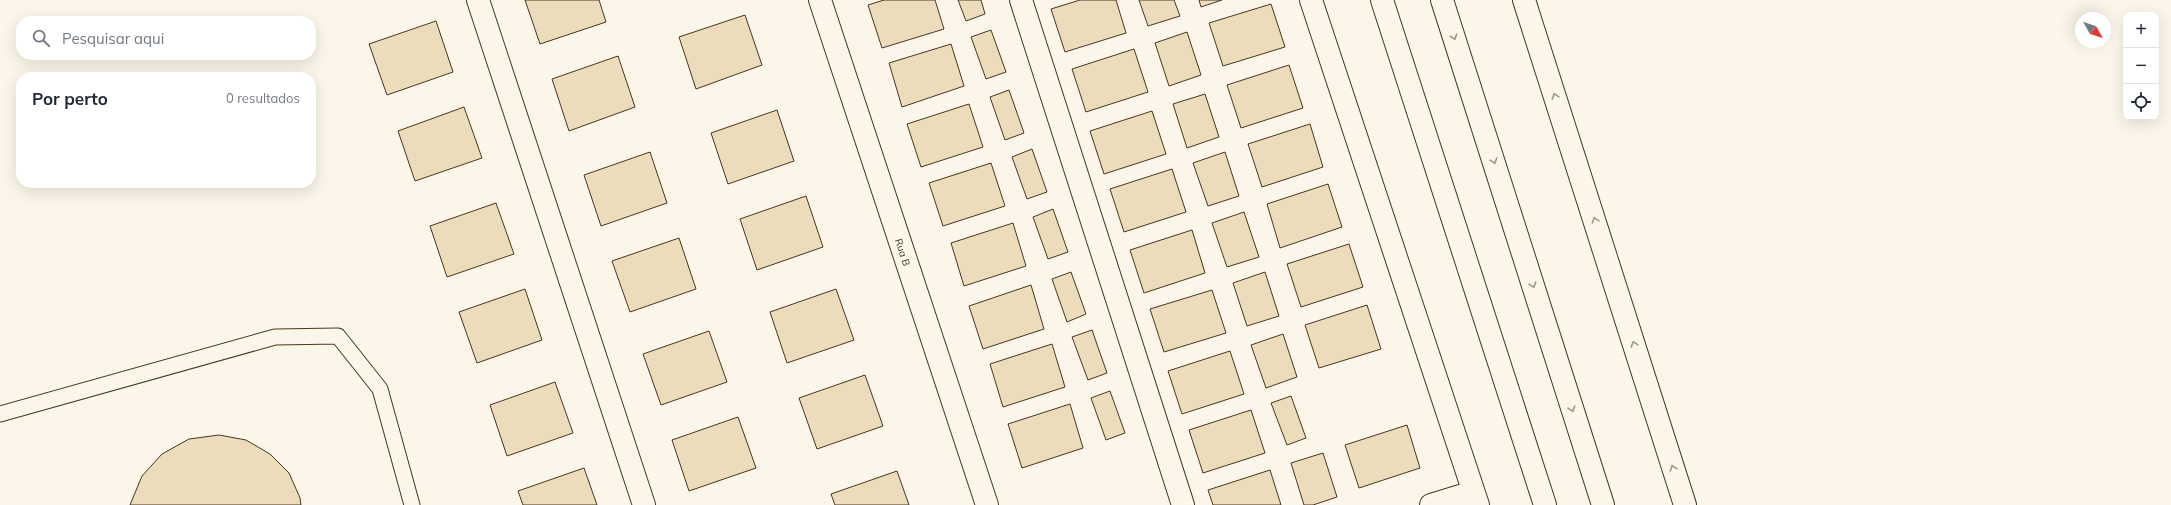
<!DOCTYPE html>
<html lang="pt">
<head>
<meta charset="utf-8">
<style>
	body { margin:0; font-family:Mulish,sans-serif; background:#f2f2f3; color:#1f2937 }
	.controls { position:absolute; right:12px; top:12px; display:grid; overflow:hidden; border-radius:8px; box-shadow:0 4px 16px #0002 }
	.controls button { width:36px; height:36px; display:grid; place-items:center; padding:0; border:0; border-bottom:1px solid #e0e1e3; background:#fff; color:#1f2937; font:20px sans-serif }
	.compass { position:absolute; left:2075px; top:12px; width:36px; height:36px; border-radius:50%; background:#fff; box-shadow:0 4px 16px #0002; rotate:130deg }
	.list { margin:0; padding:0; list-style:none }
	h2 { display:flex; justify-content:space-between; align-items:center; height:52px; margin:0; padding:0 16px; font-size:17px }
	h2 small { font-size:13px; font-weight:400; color:#747a83 }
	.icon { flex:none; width:22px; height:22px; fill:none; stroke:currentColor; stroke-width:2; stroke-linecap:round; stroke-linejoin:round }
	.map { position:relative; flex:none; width:2171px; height:505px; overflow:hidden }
	.search { position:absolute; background:#fff; box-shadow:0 4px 16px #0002; left:16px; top:16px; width:300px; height:44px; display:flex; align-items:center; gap:10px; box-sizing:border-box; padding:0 14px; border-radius:16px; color:#747a83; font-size:15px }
	.panel { position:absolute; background:#fff; box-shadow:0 4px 16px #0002; left:16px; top:72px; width:300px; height:116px; border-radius:16px }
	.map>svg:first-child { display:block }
</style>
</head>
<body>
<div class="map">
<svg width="2171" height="505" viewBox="0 0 2171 505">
	<rect width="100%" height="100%" fill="#fbf6e9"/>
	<!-- building -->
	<path fill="#ecdcbc" stroke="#4a3520" d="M525 0H599L606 22 540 44Z
		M884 0H935L944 29 882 48 868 5Z
		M958 0H981L985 14 966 21Z
		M1080 0H1116L1126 33 1065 52 1051 9Z
		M1139 0H1174L1180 16 1148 26Z
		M1199 0H1222L1201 7Z
		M1271 4 1285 47 1223 66 1209 23Z
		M745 15 762 65 696 89 679 37Z
		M436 21 453 72 387 95 369 44Z
		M991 30 1006 72 986 79 971 37Z
		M1187 32 1201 75 1169 86 1155 43Z
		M951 44 964 86 902 107 889 63Z
		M1134 49 1148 92 1086 112 1072 69Z
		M618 56 635 107 569 131 552 79Z
		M1289 65 1303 108 1241 128 1227 85Z
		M1009 90 1024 133 1005 140 990 97Z
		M1205 94 1219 137 1187 148 1173 104Z
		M969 104 983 147 921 167 907 124Z
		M464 107 482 158 415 181 398 131Z
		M777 110 794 161 728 184 711 133Z
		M1152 111 1166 154 1104 174 1090 131Z
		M1310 124 1323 167 1262 187 1248 144Z
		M1032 149 1047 192 1027 199 1012 157Z
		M650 152 667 203 601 226 584 175Z
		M1225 152 1239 196 1208 206 1193 163Z
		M991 163 1005 206 943 226 929 183Z
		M1172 169 1186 212 1124 232 1110 189Z
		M1328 184 1342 227 1280 248 1267 204Z
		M806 196 823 247 757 270 740 219Z
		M496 203 514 254 447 277 430 226Z
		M1053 209 1068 252 1048 259 1033 217Z
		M1244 212 1259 257 1227 267 1212 223Z
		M1013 223 1026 266 964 286 951 243Z
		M1192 230 1205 273 1144 293 1130 250Z
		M679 238 696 289 630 312 612 261Z
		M1349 244 1363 287 1301 307 1287 264Z
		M1071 272 1086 314 1067 322 1052 279Z
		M1265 272 1279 316 1247 326 1233 283Z
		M1031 285 1044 329 983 349 969 306Z
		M525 289 542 340 477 363 459 312Z
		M836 289 854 340 787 363 770 312Z
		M1212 290 1226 333 1164 352 1150 309Z
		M1367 305 1381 349 1319 368 1305 325Z
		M1092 330 1107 373 1088 380 1072 337Z
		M709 331 727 382 661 405 643 354Z
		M1283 334 1297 377 1266 388 1251 345Z
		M1052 344 1065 387 1003 407 990 364Z
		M1230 351 1244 394 1182 414 1168 371Z
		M865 375 883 426 817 449 799 398Z
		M555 382 573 433 507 456 490 405Z
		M1110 391 1125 433 1106 440 1091 398Z
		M1291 396 1306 438 1287 445 1271 403Z
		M1070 404 1083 448 1022 468 1008 424Z
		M1251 410 1265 453 1203 473 1189 430Z
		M738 417 756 468 689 491 672 440Z
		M1407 425 1420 468 1359 488 1345 445Z
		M219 435 246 440 270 454 289 473 300 498 301 505H130L142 476 162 454 189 439Z
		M1323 453 1337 497 1313 505H1304L1291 463Z
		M584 468 597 505H523L518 491Z
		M1270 470 1281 505H1213L1208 490Z
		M897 471 909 505H835L831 494Z"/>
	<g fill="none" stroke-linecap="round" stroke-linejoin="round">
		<defs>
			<path id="lane" d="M0 414 275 337 338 336 380 389 412 505"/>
			<path id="street" d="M478 0 644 505
				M820 0 987 505
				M1021 0 1183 505
				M1311 0 1478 505
				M1382 0 1545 505
				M1442 0 1603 505
				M1524 0 1685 505
				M1431 505 1473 492"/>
		</defs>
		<!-- lane casing -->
		<use href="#lane" stroke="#4a3520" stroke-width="17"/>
		<!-- street casing -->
		<use href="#street" stroke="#4a3520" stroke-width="24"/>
		<!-- lane -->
		<use href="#lane" stroke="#fbf6e9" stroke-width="15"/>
		<!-- street -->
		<use href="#street" stroke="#fbf6e9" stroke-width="22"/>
	</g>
	<!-- one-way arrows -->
	<defs><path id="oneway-chevron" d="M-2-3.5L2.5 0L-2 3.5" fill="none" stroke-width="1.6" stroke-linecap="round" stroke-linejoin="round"/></defs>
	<g stroke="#a29684">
		<use href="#oneway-chevron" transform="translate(1454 37) rotate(72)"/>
		<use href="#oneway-chevron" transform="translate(1555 96) rotate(-108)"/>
		<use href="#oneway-chevron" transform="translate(1494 161) rotate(72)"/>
		<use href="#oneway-chevron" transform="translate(1595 220) rotate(-108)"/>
		<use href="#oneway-chevron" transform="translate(1533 285) rotate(72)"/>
		<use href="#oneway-chevron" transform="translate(1634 344) rotate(-108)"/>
		<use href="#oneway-chevron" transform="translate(1572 409) rotate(72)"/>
		<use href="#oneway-chevron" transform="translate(1673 468) rotate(-108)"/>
	</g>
	<g text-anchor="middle" stroke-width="3" stroke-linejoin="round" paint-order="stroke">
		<!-- street labels -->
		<g font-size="10" fill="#4a3520" stroke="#fbf6e9">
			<text transform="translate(903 252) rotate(72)" y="4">Rua B</text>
		</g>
	</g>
</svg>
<div class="controls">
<button>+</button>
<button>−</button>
<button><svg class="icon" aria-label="locate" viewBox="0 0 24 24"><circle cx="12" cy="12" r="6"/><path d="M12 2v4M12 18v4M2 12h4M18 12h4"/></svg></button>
</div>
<svg class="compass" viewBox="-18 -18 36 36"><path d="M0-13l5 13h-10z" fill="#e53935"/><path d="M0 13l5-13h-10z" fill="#747a83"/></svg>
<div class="search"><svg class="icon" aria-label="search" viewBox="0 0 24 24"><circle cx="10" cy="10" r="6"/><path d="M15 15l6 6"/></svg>Pesquisar aqui</div>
<section class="panel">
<h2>Por perto<small>0 resultados</small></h2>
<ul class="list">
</ul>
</section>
</div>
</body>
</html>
